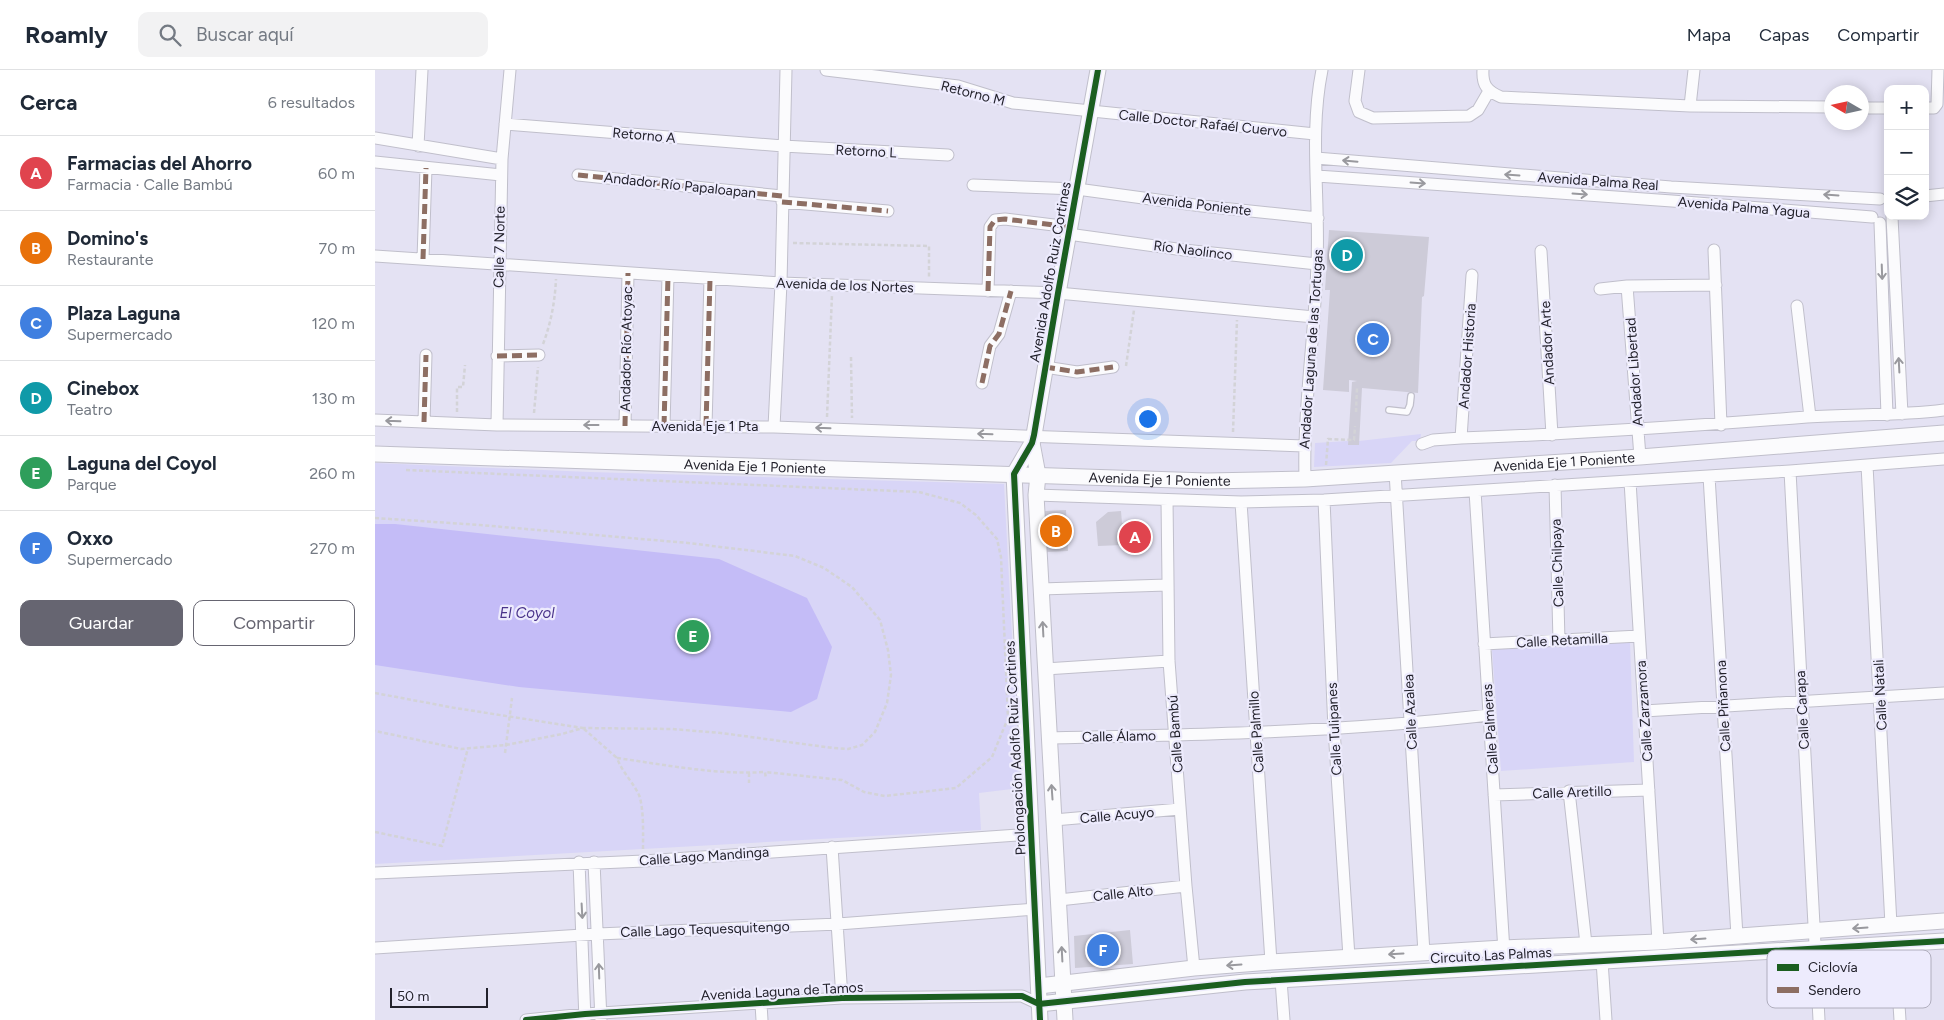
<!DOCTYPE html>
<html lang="es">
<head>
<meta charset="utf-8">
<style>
	body { margin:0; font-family:Figtree,sans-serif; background:#f2f2f3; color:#1f2937 }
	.controls { position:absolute; right:15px; top:15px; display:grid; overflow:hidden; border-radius:10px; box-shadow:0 2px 12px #0003 }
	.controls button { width:45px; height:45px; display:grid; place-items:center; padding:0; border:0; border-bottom:1px solid #e0e1e3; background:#fff; color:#1f2937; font:25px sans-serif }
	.compass { position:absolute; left:1449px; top:15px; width:45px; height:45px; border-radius:50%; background:#fff; box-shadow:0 2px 12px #0003; rotate:279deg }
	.scale { position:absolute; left:15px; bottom:12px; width:98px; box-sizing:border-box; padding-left:5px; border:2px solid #22212b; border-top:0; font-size:14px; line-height:18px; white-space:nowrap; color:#22212b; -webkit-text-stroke:4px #edebfd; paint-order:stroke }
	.you { position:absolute; left:772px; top:348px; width:18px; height:18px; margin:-12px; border:4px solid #fff; border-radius:50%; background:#1a73e8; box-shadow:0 0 0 8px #1a73e833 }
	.badge { display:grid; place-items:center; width:32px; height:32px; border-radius:50%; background:#666571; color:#fff; font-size:16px; font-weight:700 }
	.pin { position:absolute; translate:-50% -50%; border:2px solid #fff; box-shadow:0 1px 5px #0006 }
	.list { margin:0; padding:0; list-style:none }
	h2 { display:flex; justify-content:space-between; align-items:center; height:65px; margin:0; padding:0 20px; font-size:21px }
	h2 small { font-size:16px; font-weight:400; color:#747a83 }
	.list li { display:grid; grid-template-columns:32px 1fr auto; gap:15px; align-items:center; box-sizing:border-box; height:75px; padding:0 20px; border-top:1px solid #e0e1e3 }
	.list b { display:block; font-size:19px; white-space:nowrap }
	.list p { margin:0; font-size:16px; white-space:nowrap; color:#747a83 }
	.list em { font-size:16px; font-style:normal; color:#747a83 }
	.actions { display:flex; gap:10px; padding:15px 20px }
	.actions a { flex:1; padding:11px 0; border:1px solid #666571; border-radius:10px; text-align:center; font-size:18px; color:#666571 }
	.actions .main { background:#666571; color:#fff }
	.icon { flex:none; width:28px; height:28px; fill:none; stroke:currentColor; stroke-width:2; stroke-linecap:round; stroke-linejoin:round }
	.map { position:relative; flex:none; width:1569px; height:950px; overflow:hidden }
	header { display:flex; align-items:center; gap:30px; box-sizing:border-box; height:70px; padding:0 25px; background:#fff; border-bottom:1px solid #e0e1e3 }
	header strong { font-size:24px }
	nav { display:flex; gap:28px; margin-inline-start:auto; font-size:18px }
	.search { width:350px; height:45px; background:#f2f2f3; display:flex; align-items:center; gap:12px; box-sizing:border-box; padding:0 18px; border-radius:10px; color:#747a83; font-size:19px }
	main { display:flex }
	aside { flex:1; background:#fff }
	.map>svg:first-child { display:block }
</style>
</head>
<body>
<header>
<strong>Roamly</strong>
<div class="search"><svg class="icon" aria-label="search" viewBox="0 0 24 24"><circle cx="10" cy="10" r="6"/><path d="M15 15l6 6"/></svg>Buscar aquí</div>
<nav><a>Mapa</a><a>Capas</a><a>Compartir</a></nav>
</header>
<main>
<aside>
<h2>Cerca<small>6 resultados</small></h2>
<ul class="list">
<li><span class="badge" style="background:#e0444e">A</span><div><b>Farmacias del Ahorro</b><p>Farmacia · Calle Bambú</p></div><em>60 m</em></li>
<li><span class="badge" style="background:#e8710a">B</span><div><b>Domino's</b><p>Restaurante</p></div><em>70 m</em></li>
<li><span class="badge" style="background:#3f7fe0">C</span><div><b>Plaza Laguna</b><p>Supermercado</p></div><em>120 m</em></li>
<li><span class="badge" style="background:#0f9aa8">D</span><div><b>Cinebox</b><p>Teatro</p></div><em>130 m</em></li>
<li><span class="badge" style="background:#2e9e5b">E</span><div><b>Laguna del Coyol</b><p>Parque</p></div><em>260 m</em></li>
<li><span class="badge" style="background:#3f7fe0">F</span><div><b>Oxxo</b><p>Supermercado</p></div><em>270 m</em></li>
</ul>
<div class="actions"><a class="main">Guardar</a><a>Compartir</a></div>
</aside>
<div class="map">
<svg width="1569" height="950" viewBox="0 0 1569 950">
	<rect width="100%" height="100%" fill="#e4e2f3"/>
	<!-- green -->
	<path fill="#d8d5f7" d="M1046 364 1045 371H1037L1016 393 939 397 940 373 973 371 974 375H984V371Z
		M0 393 215 402 629 414 645 718 604 723 606 760 0 794Z
		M1255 572 1259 692 1126 701 1117 579Z"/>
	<!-- water -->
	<path fill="#c4bcf7" d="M0 454H20L344 489 432 528 457 577 442 629 416 642 144 617 0 595Z"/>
	<!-- building -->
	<path fill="#cdcbd8" d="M954 160 1054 167 1049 226 1047 227 1043 323 987 318 984 375H973L977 312 982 311 974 310V322L948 320 955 220H950Z
		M691 440 693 481 672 482 670 441Z
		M746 441 747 453H764L773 460V479H749L748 475 723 476 721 452 733 442Z
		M755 860 758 894 700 898 699 866Z"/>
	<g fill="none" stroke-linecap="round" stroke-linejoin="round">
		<defs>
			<path id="lane" d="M1014 340 1032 342 1035 335 1036 326"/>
			<path id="street" d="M451 0 583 16 638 33 940 64
				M984 0 980 31 984 42 998 48 1094 46 1103 40 1114 21
				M1108 0C1107 15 1112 21 1126 27L1315 36 1456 37
				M1315 36 1319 0
				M1486 38H1513
				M1550 38H1559L1562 34 1563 0
				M130 54 408 76 573 85
				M0 68 127 89
				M43 76 47 0
				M941 88 1296 117 1505 129
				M0 92 126 105
				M203 105 407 126
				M942 106 1297 131 1497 147
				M598 115 702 119 827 136 943 148
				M1550 126 1569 124
				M407 132 513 141
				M1517 147 1527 344
				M1505 153 1512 345
				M693 164 809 180 942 194
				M1339 180 1346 355
				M1166 181 1177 365
				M0 186 406 213 683 223 939 247
				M48 189 51 98
				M1252 216 1265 387
				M1225 219 1252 216 1341 215
				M613 221 615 157 620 150 630 149 695 157
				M1422 236 1435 347
				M122 286 164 285
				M670 297 702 302 738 297
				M607 313 615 276 624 264 636 221
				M0 350 122 355 399 357 929 376
				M49 352 51 285
				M122 355 127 89 135 0
				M250 356 253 203
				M289 356 293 206
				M331 356 335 209
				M399 357 406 213 411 0
				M1086 368 1097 205
				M1047 374 1058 370 1086 368C1202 364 1317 356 1432 347 1478 344 1524 346 1569 340
				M1492 395 1516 855
				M1415 401 1444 950
				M1020 402 1049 883
				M1334 406 1362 866
				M930 409C928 337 940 265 942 193 945 129 934 64 947 0
				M1255 411 1283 872
				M1180 415 1184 571
				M1100 421 1130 897
				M661 425 866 432 949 430 1415 401 1569 389
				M792 430 794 591 811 816 819 898
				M949 430 959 659 974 887
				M866 432 896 892
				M666 519 792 515
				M1109 574 1264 566
				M670 599 794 591
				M1269 641 1569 623
				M673 668C821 665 968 662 1114 645
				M1194 721 1211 874
				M1119 725 1274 720
				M679 750 805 739
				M457 777 467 928
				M204 792 210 950
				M219 792 226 950
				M0 803 269 791 657 764
				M684 830 811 816
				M1520 874 1525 950
				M0 878 223 864 463 854 661 839
				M1227 891 1231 950
				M906 910 909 950
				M386 934 387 950
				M151 950 210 944 467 928 647 926 664 934"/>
			<g id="secondary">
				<path d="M657 373 663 405 661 425 690 950"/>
				<path id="s1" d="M0 384 832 411 930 409 1265 387 1569 363"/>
				<path d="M664 916 819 898 896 892 1128 878 1283 872 1569 851"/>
				<path d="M664 934 870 912 1569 871"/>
				<path d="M665 950 639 404 657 373 659 365 683 223 723 0"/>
			</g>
		</defs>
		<!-- lane casing -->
		<use href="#lane" stroke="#c0bfcb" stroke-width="8"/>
		<!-- street casing -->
		<use href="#street" stroke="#c0bfcb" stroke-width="13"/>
		<!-- secondary casing -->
		<use href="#secondary" stroke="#c0bfcb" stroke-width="17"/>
		<!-- path -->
		<path stroke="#d3d3d7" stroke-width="2.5" stroke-dasharray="4 2.5" stroke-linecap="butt" d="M418 173 554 176V207
			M168 274C176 253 180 231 181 209
			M476 287 477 348
			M751 296 759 240
			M82 342V317H88L90 295
			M981 342 982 318
			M159 343 163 297
			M452 347 457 225
			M858 362 862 250
			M951 395 953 369 979 370 980 356
			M31 400 544 422 585 433 601 445 622 469 626 487 633 648 617 687 581 718 510 726 489 722 467 710 390 702
			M0 448 105 455 313 473 420 486 449 498 477 517 505 550 513 580 516 605 512 633 500 662 487 675 473 679 458 678 346 663 297 659 208 658
			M0 623 80 638 208 658 187 664 131 675 86 679 0 661
			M209 659 242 688
			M130 683 137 628
			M374 703V713
			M0 762 67 776 93 678
			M268 779C268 765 269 738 264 725 258 712 247 702 242 688 292 695 340 705 390 702L391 709"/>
		<!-- lane -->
		<use href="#lane" stroke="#fbfbfd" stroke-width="5.5"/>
		<!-- street -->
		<use href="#street" stroke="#fbfbfd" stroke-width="11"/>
		<!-- secondary -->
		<use href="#secondary" stroke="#fbfbfd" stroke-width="15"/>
		<!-- quiet -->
		<path stroke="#8d6e63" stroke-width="5" stroke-dasharray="10 5" stroke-linecap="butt" d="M203 105 407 126
			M407 132 513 141
			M48 189 51 98
			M613 221 615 157 620 150 630 149 695 157
			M122 286 164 285
			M670 297 702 302 738 297
			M607 313 615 276 624 264 636 221
			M49 352 51 285
			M250 356 253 203
			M289 356 293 206
			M331 356 335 209"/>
		<defs>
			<path id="cycleway" d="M151 950 210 944 467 928 647 926 664 934 870 912 1569 871
				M665 950 639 404 657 373 659 365 683 223 723 0"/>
		</defs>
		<!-- cycleway casing -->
		<use href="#cycleway" stroke="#edebfd" stroke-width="9"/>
		<!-- cycleway -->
		<use href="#cycleway" stroke="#1b5e20" stroke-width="6"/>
	</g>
	<!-- one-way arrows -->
	<defs><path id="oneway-shaft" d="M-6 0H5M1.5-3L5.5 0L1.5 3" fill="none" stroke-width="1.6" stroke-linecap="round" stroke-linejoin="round" transform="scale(1.25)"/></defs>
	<g stroke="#99999e">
		<use href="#oneway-shaft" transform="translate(975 91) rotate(-175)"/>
		<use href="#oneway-shaft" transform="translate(1137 105) rotate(-176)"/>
		<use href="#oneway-shaft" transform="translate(1043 113) rotate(4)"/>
		<use href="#oneway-shaft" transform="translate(1205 124) rotate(4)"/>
		<use href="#oneway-shaft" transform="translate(1456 125) rotate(-176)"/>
		<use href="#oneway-shaft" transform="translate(1507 202) rotate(88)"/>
		<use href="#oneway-shaft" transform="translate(1524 295) rotate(-93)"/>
		<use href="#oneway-shaft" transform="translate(18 351) rotate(-178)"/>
		<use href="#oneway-shaft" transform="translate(216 355) rotate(-180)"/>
		<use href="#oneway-shaft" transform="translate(448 358) rotate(-178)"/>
		<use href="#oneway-shaft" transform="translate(610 364) rotate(-178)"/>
		<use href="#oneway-shaft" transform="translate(668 559) rotate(-93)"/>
		<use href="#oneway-shaft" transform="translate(677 722) rotate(-94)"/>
		<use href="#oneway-shaft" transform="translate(207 841) rotate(87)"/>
		<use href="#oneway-shaft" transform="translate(1485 858) rotate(176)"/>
		<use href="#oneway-shaft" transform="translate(1323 869) rotate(176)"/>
		<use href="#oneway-shaft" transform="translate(687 884) rotate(-93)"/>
		<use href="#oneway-shaft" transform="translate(1021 884) rotate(177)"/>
		<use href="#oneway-shaft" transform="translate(859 895) rotate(176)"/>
		<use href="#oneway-shaft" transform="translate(224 901) rotate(-92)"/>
	</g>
	<g text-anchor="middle" stroke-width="4.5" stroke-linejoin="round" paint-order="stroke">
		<!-- street labels -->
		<g font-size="14" fill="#22212b" stroke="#edebfd">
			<text transform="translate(598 23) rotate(14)" y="5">Retorno M</text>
			<text transform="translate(828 53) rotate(6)" y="5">Calle Doctor Rafaél Cuervo</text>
			<text transform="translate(269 65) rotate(5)" y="5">Retorno A</text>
			<text transform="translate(491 81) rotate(3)" y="5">Retorno L</text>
			<text transform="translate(1223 111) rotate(4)" y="5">Avenida Palma Real</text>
			<text transform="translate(305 115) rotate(6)" y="5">Andador Río Papaloapan</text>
			<text transform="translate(822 134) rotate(7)" y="5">Avenida Poniente</text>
			<text transform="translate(1369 137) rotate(5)" y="5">Avenida Palma Yagua</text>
			<text transform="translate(124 177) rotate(-89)" y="5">Calle 7 Norte</text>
			<text transform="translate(818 180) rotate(7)" y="5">Río Naolinco</text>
			<text transform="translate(675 202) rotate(-80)" y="5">Avenida Adolfo Ruiz Cortines</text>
			<text transform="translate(470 215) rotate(2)" y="5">Avenida de los Nortes</text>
			<text transform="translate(1172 273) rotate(-93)" y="5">Andador Arte</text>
			<text transform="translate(251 279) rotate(-89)" y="5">Andador Río Atoyac</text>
			<text transform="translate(936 279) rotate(-86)" y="5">Andador Laguna de las Tortugas</text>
			<text transform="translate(1092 286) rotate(-86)" y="5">Andador Historia</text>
			<text transform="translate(1259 302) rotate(-94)" y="5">Andador Libertad</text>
			<text x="330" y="361">Avenida Eje 1 Pta</text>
			<text dy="5" stroke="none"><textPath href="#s1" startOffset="1190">Avenida Eje 1 Poniente</textPath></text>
			<text dy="5" stroke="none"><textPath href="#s1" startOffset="380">Avenida Eje 1 Poniente</textPath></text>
			<text dy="5" stroke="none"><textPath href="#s1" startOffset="785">Avenida Eje 1 Poniente</textPath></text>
			<text transform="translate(1182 493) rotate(-92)" y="5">Calle Chilpaya</text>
			<text transform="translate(1187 570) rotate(-3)" y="5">Calle Retamilla</text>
			<text transform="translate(1505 625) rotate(-93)" y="5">Calle Natali</text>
			<text transform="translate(1348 636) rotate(-93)" y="5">Calle Piñanona</text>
			<text transform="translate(1427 640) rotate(-93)" y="5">Calle Carapa</text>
			<text transform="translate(1269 641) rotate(-94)" y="5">Calle Zarzamora</text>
			<text transform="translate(1035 642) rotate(-93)" y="5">Calle Azalea</text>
			<text transform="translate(959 659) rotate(-93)" y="5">Calle Tulipanes</text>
			<text transform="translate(1115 659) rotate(-94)" y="5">Calle Palmeras</text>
			<text transform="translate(881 662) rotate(-94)" y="5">Calle Palmillo</text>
			<text transform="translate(800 664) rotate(-94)" y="5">Calle Bambú</text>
			<text transform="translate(744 666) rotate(-1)" y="5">Calle Álamo</text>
			<text transform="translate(640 678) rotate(-93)" y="5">Prolongación Adolfo Ruiz Cortines</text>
			<text transform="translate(1197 722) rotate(-2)" y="5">Calle Aretillo</text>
			<text transform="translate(742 745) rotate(-5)" y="5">Calle Acuyo</text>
			<text transform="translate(329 786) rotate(-4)" y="5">Calle Lago Mandinga</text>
			<text transform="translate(748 823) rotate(-6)" y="5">Calle Alto</text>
			<text transform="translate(330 859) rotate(-2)" y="5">Calle Lago Tequesquitengo</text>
			<text transform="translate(1116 885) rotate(-3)" y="5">Circuito Las Palmas</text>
			<text transform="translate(407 921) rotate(-3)" y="5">Avenida Laguna de Tamos</text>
		</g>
		<!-- water labels -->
		<g font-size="15" font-style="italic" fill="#4a348b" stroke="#edebfd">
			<text x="152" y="548">El Coyol</text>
		</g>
	</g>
	<!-- legend -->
	<rect x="1392" y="880" width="164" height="58" rx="8" fill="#edebfd" stroke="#b0aebe" stroke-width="1"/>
	<rect x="1402" y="894" width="22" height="7" fill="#1b5e20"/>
	<rect x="1402" y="917" width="22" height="6" fill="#8d6e63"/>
	<g font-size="14" fill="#22212b">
		<text x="1433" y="902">Ciclovía</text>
		<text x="1433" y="925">Sendero</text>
	</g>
</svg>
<div class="controls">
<button>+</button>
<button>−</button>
<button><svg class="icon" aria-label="layers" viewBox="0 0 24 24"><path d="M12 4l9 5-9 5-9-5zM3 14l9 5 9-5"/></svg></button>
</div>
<svg class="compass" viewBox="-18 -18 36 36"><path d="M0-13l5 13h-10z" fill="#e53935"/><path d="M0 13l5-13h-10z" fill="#747a83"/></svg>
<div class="scale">50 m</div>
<div class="you"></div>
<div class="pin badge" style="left:760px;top:467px;background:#e0444e">A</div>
<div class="pin badge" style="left:681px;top:461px;background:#e8710a">B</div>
<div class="pin badge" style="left:998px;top:269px;background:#3f7fe0">C</div>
<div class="pin badge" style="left:972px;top:185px;background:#0f9aa8">D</div>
<div class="pin badge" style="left:318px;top:566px;background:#2e9e5b">E</div>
<div class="pin badge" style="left:728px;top:880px;background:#3f7fe0">F</div>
</div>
</main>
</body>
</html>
